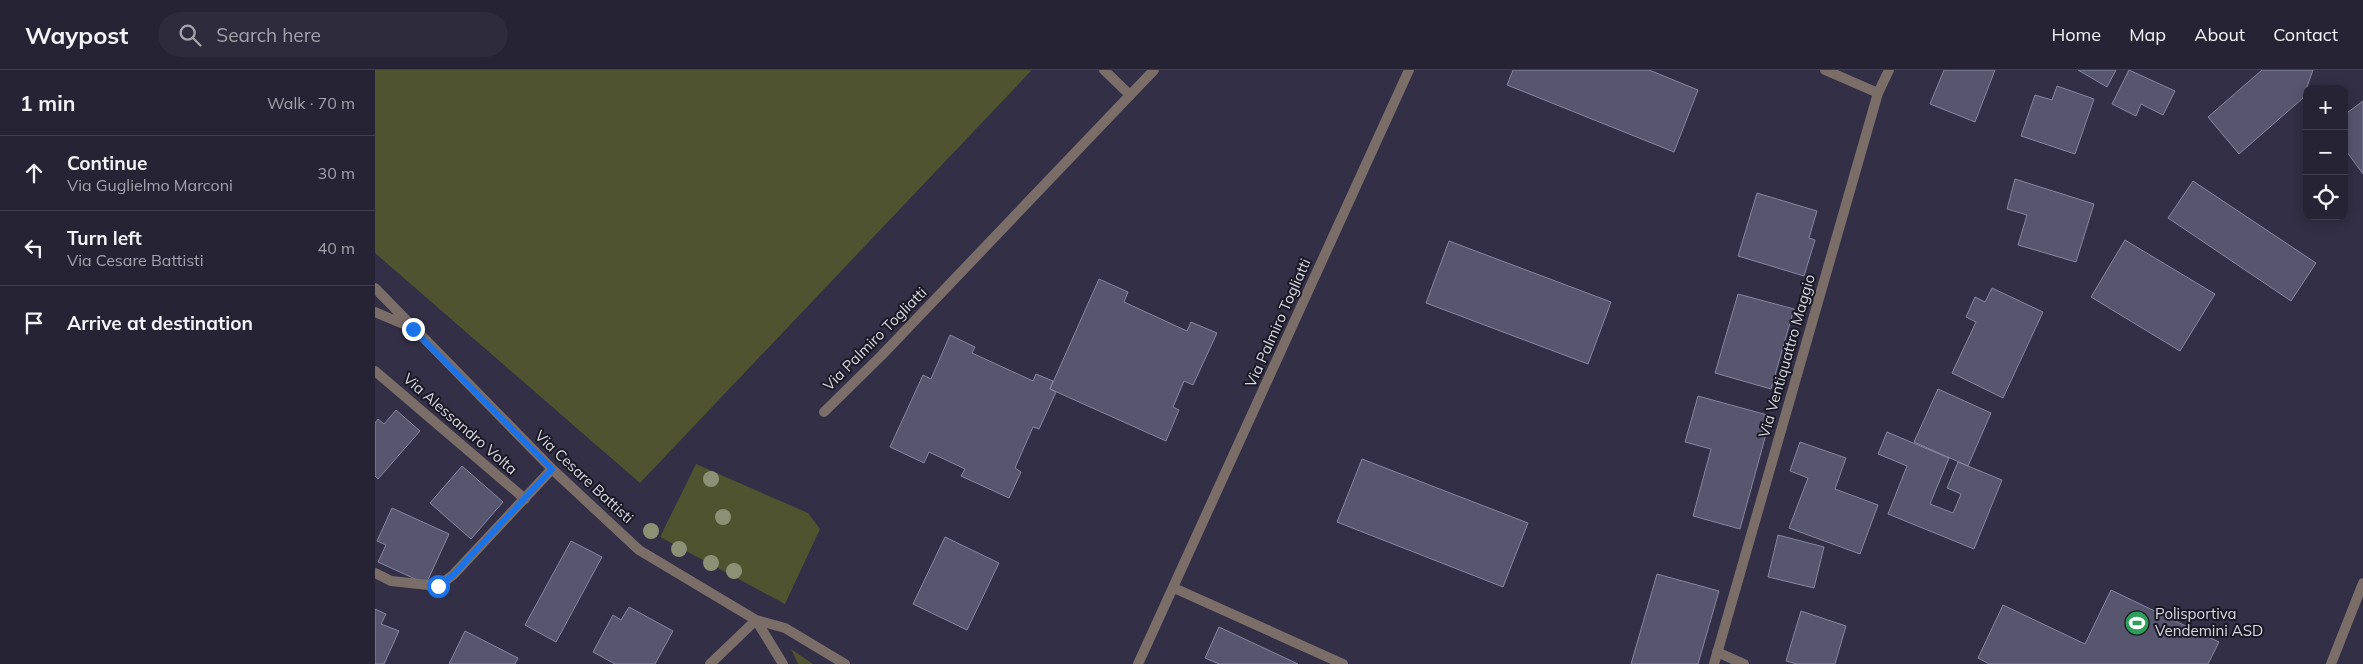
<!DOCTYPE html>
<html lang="en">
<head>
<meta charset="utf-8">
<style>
	body { margin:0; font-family:Mulish,sans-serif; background:#2e2b3c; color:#f1f3f6 }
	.controls { position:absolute; right:15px; top:15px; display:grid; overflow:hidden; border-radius:10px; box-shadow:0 2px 12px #0003 }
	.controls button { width:45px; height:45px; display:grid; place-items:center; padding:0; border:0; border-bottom:1px solid #42404f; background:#262334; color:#f1f3f6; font:25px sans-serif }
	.stop { position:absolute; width:15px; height:15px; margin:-11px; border:4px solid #1a73e8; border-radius:50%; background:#fff }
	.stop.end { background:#1a73e8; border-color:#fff; box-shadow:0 1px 5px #0008 }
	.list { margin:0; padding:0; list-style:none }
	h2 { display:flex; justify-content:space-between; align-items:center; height:65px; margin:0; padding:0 20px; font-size:21px }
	h2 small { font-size:16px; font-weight:400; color:#a4a4ac }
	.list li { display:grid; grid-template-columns:32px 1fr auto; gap:15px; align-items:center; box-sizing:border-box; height:75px; padding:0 20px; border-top:1px solid #42404f }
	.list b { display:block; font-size:19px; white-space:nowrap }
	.list p { margin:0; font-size:16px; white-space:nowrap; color:#a4a4ac }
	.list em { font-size:16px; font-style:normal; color:#a4a4ac }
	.icon { flex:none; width:28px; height:28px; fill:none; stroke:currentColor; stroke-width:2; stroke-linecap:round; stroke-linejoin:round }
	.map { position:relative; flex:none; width:1988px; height:594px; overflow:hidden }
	header { display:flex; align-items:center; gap:30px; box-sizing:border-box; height:70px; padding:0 25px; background:#262334; border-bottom:1px solid #42404f }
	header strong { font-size:24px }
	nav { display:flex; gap:28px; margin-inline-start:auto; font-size:18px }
	.search { width:350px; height:45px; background:#2e2b3c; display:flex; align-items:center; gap:12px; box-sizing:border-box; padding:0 18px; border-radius:28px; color:#a4a4ac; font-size:19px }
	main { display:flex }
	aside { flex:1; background:#262334 }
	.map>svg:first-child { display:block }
</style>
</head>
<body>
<header>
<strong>Waypost</strong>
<div class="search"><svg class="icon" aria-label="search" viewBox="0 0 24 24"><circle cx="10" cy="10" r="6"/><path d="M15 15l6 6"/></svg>Search here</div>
<nav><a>Home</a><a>Map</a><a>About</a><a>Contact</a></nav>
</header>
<main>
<aside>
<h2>1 min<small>Walk · 70 m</small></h2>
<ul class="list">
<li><svg class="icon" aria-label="ahead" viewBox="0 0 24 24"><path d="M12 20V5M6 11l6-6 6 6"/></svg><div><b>Continue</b><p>Via Guglielmo Marconi</p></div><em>30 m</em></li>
<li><svg class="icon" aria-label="left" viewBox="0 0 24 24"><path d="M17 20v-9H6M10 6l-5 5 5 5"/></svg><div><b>Turn left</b><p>Via Cesare Battisti</p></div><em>40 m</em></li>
<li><svg class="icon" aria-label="arrive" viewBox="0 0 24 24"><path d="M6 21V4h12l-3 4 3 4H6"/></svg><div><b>Arrive at destination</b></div></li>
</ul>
</aside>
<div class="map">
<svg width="1988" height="594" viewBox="0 0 1988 594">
	<rect width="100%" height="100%" fill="#322f46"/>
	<!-- green -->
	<path fill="#4f532f" d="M0 0H655L656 1 265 413 0 183Z
		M321 394 433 443 445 459 410 534 285 467Z
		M416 579 438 594H423Z"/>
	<!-- building -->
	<path fill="#57566e" stroke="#8887a1" d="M1138 0H1274L1323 20 1299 82 1132 15Z
		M1569 0H1620L1600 52 1555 34Z
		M1703 0H1741L1732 17Z
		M1754 0 1800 21 1788 45 1766 34 1761 46 1737 34Z
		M1887 0H1938L1928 28 1864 84 1833 47Z
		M1682 16 1719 29 1700 84 1646 66 1660 25 1677 30Z
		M1988 31V104L1969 78V45Z
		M1640 109 1719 134 1701 192 1643 175 1652 145 1632 139Z
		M1818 111 1941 193 1916 231 1793 148Z
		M1382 123 1442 141 1434 168 1440 170 1429 206 1363 186Z
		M1750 170 1840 224 1805 281 1716 227Z
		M1074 171 1236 232 1213 294 1051 233Z
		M724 209 753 222 749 232 812 261 816 252 842 263 818 315 809 311 798 337 804 340 791 371 675 319Z
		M1617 218 1668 242 1628 328 1577 303 1601 252 1591 247 1600 227 1610 232Z
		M1363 224 1419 239 1396 319 1340 303Z
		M575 265 600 277 597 283 658 311 661 304 678 311 675 319 681 322 664 359 658 357 640 398 646 402 634 428 586 406 590 399 554 382 549 393 515 377 548 305 556 309Z
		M1563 319 1616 343 1593 396 1539 372Z
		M1323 326 1396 346 1365 459 1318 446 1336 379 1310 372Z
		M21 340 45 361 3 409 0 406V353L3 349 9 354Z
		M1512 362 1574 388 1555 434 1578 443 1586 424 1572 418 1583 392 1627 410 1599 479 1513 444 1532 396 1503 384Z
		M1425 372 1471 388 1460 419 1503 435 1485 484 1414 458 1433 408 1415 401Z
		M987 389 1153 453 1128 517 962 452Z
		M87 396 128 432 96 469 55 433Z
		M17 438 74 464 51 514 3 492 11 475 2 471Z
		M1403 465 1449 477 1439 518 1393 507Z
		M570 467 624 493 592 560 538 534Z
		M196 471 227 487 181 572 150 555Z
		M1282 504 1344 521 1323 594H1256Z
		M1736 520 1844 572 1833 594H1614L1603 588 1628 535 1710 574Z
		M254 537 298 561 280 594H240L218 582 238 545 246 550Z
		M0 539 11 544 6 554 24 561 9 594H0Z
		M1426 541 1471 556 1460 594H1422L1411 591Z
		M844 557 923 594H844L830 588Z
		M90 561 143 588 140 594H74Z"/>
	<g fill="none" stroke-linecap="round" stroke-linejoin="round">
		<!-- service -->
		<path stroke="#7b6e69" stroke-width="10" d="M729 0 755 25"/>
		<!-- minor -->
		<path stroke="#7b6e69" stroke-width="10" d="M1450 0 1503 23
			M0 218 177 399 264 480 381 550 410 558 470 594
			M0 242 33 256
			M0 301 150 429
			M449 342 507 285 779 0
			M0 503 16 511 63 516 78 505 177 399
			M799 518 968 594
			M381 550 408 594
			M1342 582 1369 594
			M335 594 381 550
			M763 594 1034 0
			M1339 594 1503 23 1514 0
			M1956 594 1988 513"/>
	</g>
	<!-- trees -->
	<g fill="#8c9074">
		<circle cx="336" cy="409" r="8"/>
		<circle cx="348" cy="447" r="8"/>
		<circle cx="276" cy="461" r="8"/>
		<circle cx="304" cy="479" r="8"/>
		<circle cx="336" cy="493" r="8"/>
		<circle cx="359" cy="501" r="8"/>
	</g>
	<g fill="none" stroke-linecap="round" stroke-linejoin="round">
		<!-- route -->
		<path stroke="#1a73e8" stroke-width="6" d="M38 259 177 399 78 505 63 516"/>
	</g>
	<!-- icons -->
	<defs>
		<symbol id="stadium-disc" viewBox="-11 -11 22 22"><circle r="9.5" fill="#2e9e5b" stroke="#1a1923"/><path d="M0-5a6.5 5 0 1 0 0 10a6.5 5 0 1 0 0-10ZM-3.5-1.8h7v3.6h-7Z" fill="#fff"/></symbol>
	</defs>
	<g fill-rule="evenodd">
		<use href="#stadium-disc" x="1748" y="539" width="28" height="28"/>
	</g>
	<g text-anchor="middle" stroke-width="4" stroke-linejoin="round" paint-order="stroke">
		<!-- street labels -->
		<g font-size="15" fill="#dad9e8" stroke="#1a1923">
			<text transform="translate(903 253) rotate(-66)" y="5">Via Palmiro Togliatti</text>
			<text transform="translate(500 269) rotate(-45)" y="5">Via Palmiro Togliatti</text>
			<text transform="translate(1412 286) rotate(-74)" y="5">Via Ventiquattro Maggio</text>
			<text transform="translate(85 354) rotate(41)" y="5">Via Alessandro Volta</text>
			<text transform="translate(209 407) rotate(43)" y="5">Via Cesare Battisti</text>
		</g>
		<!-- poi labels -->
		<g font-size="15" fill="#dad9e8" stroke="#1a1923" text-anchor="start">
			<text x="1780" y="549">Polisportiva<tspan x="1780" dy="17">Vendemini ASD</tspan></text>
		</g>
	</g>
</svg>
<div class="controls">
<button>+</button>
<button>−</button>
<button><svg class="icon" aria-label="locate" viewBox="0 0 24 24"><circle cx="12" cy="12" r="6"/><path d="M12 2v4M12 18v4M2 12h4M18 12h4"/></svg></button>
</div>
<div class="stop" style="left:63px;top:516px"></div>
<div class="stop end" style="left:38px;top:259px"></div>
</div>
</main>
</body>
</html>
